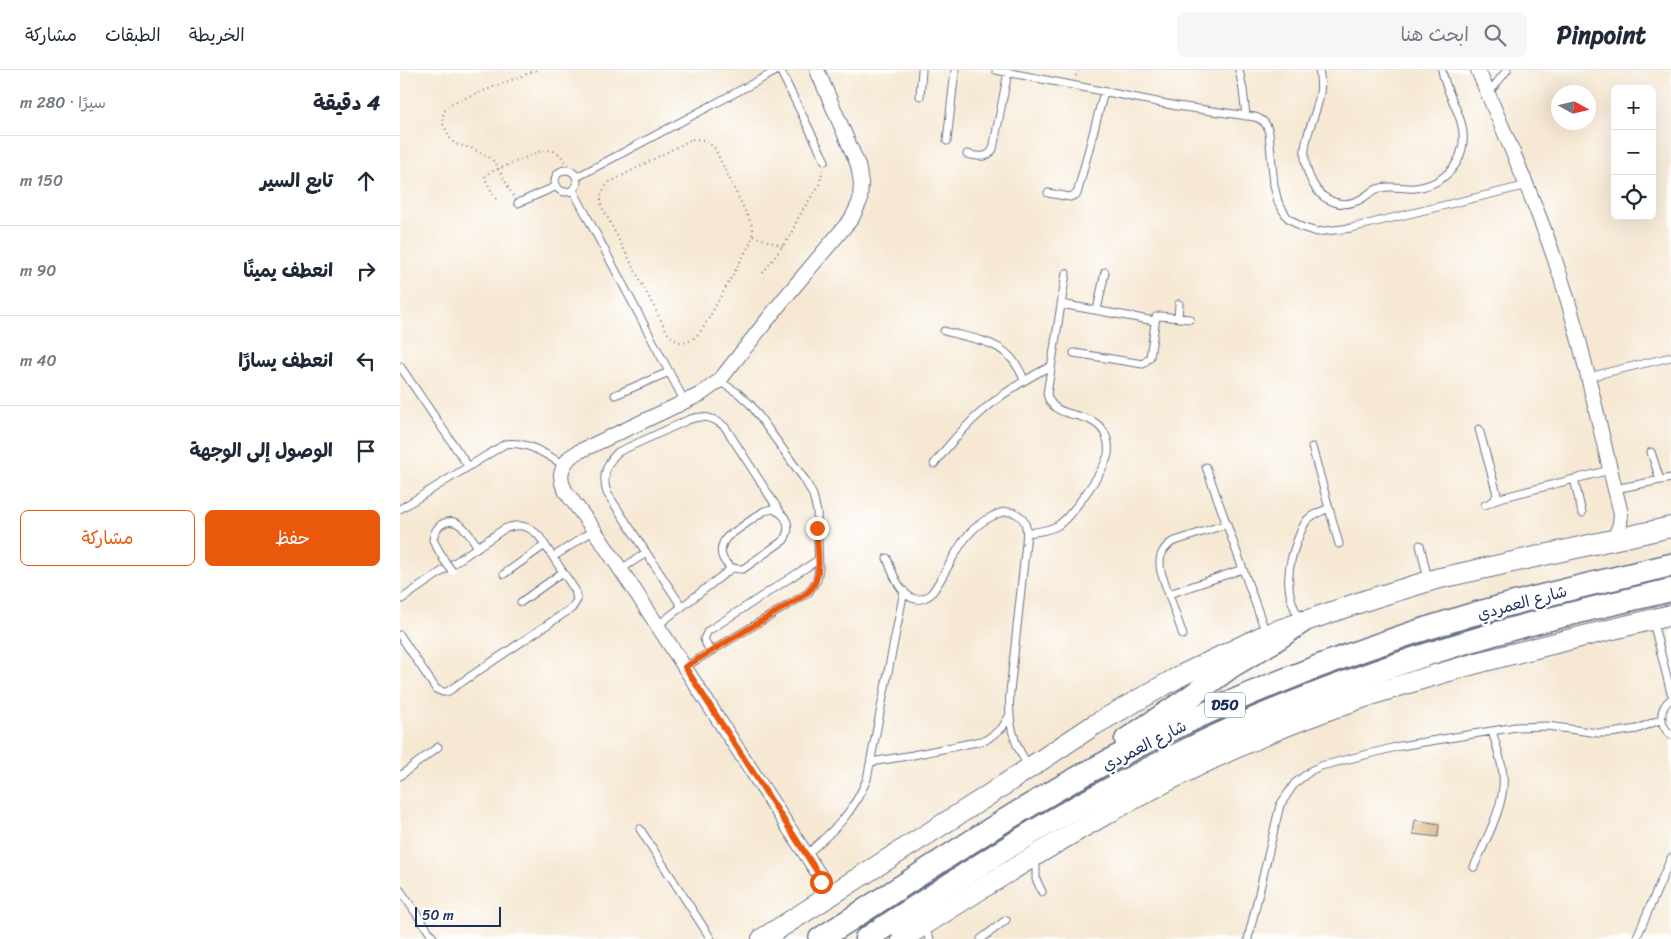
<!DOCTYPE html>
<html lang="ar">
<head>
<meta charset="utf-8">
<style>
	body { margin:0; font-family:Sriracha,"Playpen Sans Arabic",sans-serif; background:#f6f6f7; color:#1f2937; direction:rtl }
	.controls { position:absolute; right:15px; top:15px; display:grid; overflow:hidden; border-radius:8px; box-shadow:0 5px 20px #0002 }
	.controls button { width:45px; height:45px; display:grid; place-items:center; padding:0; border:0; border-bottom:1px solid #e0e1e3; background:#fff; color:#1f2937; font:25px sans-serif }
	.compass { position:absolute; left:1151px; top:15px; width:45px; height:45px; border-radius:50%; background:#fff; box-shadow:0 5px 20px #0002; rotate:98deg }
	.scale { position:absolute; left:15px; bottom:12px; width:86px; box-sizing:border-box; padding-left:5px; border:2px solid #1b2f5e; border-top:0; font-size:14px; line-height:18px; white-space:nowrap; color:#1b2f5e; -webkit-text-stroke:4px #fff; paint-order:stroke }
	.stop { position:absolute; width:15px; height:15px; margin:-11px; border:4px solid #ea580c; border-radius:50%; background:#fff }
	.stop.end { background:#ea580c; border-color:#fff; box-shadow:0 1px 5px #0008 }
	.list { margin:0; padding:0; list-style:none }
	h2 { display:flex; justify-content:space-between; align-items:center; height:65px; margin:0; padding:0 20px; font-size:21px }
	h2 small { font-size:16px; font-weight:400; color:#747a83 }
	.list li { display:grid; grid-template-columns:32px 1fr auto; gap:15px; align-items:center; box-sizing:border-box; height:90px; padding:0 20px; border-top:1px solid #e0e1e3 }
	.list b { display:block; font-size:19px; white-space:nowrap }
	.list em { font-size:16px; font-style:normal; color:#747a83 }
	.actions { display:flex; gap:10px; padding:15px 20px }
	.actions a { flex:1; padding:11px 0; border:1px solid #ea580c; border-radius:8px; text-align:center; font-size:18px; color:#ea580c }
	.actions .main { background:#ea580c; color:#fff }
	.icon { flex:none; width:28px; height:28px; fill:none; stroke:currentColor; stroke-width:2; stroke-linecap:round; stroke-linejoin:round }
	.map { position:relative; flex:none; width:1271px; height:869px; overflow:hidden; direction:ltr }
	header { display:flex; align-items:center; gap:30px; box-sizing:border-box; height:70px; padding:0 25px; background:#fff; border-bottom:1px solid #e0e1e3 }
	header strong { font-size:24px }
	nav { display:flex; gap:28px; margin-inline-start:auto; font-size:18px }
	.search { width:350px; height:45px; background:#f6f6f7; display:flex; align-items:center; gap:12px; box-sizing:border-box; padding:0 18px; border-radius:8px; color:#747a83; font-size:19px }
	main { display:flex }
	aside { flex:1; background:#fff }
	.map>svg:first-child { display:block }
</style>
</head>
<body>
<header>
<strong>Pinpoint</strong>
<div class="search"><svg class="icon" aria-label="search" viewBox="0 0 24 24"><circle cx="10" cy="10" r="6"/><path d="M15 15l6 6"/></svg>ابحث هنا</div>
<nav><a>الخريطة</a><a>الطبقات</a><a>مشاركة</a></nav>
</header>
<main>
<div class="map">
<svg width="1271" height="869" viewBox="0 0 1271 869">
	<rect width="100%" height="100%" fill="#fff"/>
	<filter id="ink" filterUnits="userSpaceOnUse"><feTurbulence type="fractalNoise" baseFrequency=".02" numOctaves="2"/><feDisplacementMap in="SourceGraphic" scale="10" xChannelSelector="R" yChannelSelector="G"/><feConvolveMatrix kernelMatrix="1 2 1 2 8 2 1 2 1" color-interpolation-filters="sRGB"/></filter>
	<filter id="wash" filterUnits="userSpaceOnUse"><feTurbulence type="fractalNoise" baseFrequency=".0096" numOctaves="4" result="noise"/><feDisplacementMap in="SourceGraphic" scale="20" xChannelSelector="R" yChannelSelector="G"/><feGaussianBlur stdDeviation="1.12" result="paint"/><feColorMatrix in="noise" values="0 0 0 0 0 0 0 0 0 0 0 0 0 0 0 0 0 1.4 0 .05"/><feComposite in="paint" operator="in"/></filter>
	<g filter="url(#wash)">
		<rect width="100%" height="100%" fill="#f6e8d3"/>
		<g id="blocks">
			<!-- building -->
			<path fill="#dbb279" d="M1015 750 1039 754 1038 767 1013 764Z"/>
		</g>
	</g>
	<g filter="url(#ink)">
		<use href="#blocks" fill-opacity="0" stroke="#687087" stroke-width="1"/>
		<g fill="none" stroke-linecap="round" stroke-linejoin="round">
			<defs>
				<path id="lane" d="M380 0 425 91
					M596 0 777 36 855 47C864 50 867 54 869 63L874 115 878 132 887 147 901 157 917 162 951 158 1128 115
					M839 0 843 20 846 46
					M919 0C929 44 888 68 913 114 923 132 943 139 961 129 968 125 973 119 981 118 992 115 1004 119 1015 118 1037 116 1057 101 1062 79 1069 49 1046 28 1042 0
					M1088 24 1107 0
					M520 26 522 0
					M547 71 555 0
					M567 84C577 86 587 90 593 79L608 2
					M155 111a11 11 0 1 1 22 0a11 11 0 1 1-22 0Z
					M177 107 378 0
					M173 120 285 332
					M648 123 670 127 677 124 704 22
					M118 133 157 116
					M661 234 755 251
					M697 240 705 202
					M778 248 779 234
					M544 261C580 271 609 270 624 310
					M674 283 743 294 750 287 756 247 760 246 790 249
					M0 296 68 396
					M1188 307 1271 287
					M215 325 269 302
					M1079 359 1097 424 1094 431 1085 435
					M912 377 939 474
					M1251 382 1260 410
					M534 394C569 348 600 322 651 296
					M806 397 866 563
					M1174 409 1182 443
					M1215 419 1271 408
					M1096 429 1210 400
					M0 439 105 374C128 371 145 384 164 395
					M372 439C387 444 392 456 384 470L343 499C323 500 315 481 327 467L364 441Z
					M627 463C637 462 647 461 657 456 670 448 705 400 708 384 709 377 708 369 704 362 689 338 654 352 647 324L666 203
					M1020 475 1028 509
					M153 487 194 460
					M487 488C493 506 507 543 531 524 552 497 559 461 593 446 600 442 607 440 615 443 628 449 627 461 626 473L610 622C608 650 612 674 630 697
					M44 490 33 470C34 463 36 458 42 454 59 444 70 466 78 477
					M221 499 246 483
					M104 504 145 475
					M769 524 843 499
					M0 530 104 459C118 453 128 455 139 466L175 520 177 530 172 538 47 622H43L36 619 0 565
					M121 532 163 502
					M282 537 207 423C202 407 205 394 218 382L288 350C302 344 314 347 325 357L380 442
					M900 549C883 522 887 495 899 466 901 461 904 453 908 449 914 444 922 441 929 438
					M1253 552 1271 623
					M258 555 332 498
					M783 565 761 502C758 488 761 480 772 472L827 454
					M310 582 304 569 308 561 418 490
					M285 597 408 523 417 510 419 499 417 442 413 425 405 410 351 335 338 323 319 311
					M1271 629C1258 639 1259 655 1271 665
					M471 692 513 685 586 670 602 658 609 646
					M0 706 38 677
					M240 759 311 869
					M406 785C434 760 452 745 467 709L504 521
					M636 789V809L642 822
					M1074 797C1085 771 1106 734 1103 706 1102 691 1096 675 1092 661
					M0 820 34 869
					M524 858 530 869
					M581 869 606 850
					M848 869 880 735 895 713 912 700 921 696 1000 676 1116 657 1147 656 1198 663H1211L1237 659 1262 649
					M1236 869 1271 788"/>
				<path id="street" d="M417 0 458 95 461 113 460 131 452 148 383 230 319 311 301 324 178 382 170 387 164 395 161 404 162 413 166 422 194 460 237 524 420 806 421 831
					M1078 0C1104 63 1133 125 1155 190 1183 272 1199 359 1221 443L1220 454 1214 470"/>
				<path id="secondary" d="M362 869 581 730 694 655 782 605 867 564 970 529 1036 509 1271 457
					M502 869C627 789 747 713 886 656 1012 605 1139 577 1271 545"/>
				<path id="primary" d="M726 670 786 630 832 596 874 571 902 552
					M420 869C481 830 541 790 602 752 675 707 753 666 831 632 909 598 989 569 1070 545 1137 526 1204 511 1271 495
					M466 869C515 837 565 804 615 773 671 738 731 707 791 678 888 631 990 594 1094 564 1153 547 1212 534 1271 520"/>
			</defs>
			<!-- lane casing -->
			<use href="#lane" stroke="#687087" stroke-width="9"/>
			<!-- street casing -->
			<use href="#street" stroke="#687087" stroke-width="16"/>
			<!-- secondary casing -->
			<use href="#secondary" stroke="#687087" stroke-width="22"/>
			<!-- primary casing -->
			<use href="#primary" stroke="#687087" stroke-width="25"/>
			<!-- path -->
			<path stroke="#687087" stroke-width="2" stroke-dasharray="1 4" stroke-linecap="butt" d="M676 6 678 0
				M292 69 304 70 314 77 351 153 353 159 351 172 305 255C295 271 281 281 267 262L202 137C199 126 202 119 210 112Z
				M113 126 96 94 89 87 71 78 55 74 51 70 43 54V43L50 34 137 0
				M96 129 85 109 86 104 141 81C159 78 162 86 169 100
				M353 166 383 176
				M363 203 390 166 399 146 419 115 423 100"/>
			<!-- lane -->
			<use href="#lane" stroke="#fff" stroke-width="7"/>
			<!-- street -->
			<use href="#street" stroke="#fff" stroke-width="14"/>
			<!-- secondary -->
			<use href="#secondary" stroke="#fff" stroke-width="20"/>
			<!-- primary -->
			<use href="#primary" stroke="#fff" stroke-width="22"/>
			<defs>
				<path id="lane-bridge" d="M44 490 52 501"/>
			</defs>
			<!-- lane-bridge casing -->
			<use href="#lane-bridge" stroke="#687087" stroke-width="9" stroke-linecap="butt"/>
			<!-- lane-bridge -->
			<use href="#lane-bridge" stroke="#fff" stroke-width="7"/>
		</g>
	</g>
	<g fill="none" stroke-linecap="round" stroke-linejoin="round" filter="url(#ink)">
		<!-- route -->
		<path stroke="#ea580c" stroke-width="6" d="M417 458C416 482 427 511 403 526L285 597 420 806 421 812"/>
	</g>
	<g text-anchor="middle" stroke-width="5" stroke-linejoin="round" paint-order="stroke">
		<!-- shield labels -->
		<rect fill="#fff" stroke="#5f6d8e" stroke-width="1" x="805" y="622.5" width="40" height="25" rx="4"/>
		<g font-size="15" font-weight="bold" fill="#1b2f5e">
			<text x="825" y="640">D50</text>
		</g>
		<!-- street labels -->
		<g font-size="16" fill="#1b2f5e" stroke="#fff">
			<text transform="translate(1122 532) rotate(-15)" y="6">شارع العمردي</text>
			<text transform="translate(744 675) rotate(-27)" y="6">شارع العمردي</text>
		</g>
	</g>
</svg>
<div class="controls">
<button>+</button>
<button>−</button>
<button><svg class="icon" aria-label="locate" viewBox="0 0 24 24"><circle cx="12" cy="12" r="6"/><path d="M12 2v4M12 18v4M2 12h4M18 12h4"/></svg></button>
</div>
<svg class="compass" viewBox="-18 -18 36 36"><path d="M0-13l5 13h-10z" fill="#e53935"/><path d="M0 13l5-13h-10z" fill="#747a83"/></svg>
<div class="scale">50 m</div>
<div class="stop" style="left:421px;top:812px"></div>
<div class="stop end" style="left:417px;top:458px"></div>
</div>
<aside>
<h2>4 دقيقة<small>سيرًا · 280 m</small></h2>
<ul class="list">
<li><svg class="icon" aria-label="ahead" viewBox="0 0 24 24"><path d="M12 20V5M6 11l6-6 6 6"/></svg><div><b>تابع السير</b></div><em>150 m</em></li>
<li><svg class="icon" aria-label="right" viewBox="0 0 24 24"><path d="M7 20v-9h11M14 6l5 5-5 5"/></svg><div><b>انعطف يمينًا</b></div><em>90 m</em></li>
<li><svg class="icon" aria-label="left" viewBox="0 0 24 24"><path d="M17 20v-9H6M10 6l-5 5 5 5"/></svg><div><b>انعطف يسارًا</b></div><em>40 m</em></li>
<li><svg class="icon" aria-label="arrive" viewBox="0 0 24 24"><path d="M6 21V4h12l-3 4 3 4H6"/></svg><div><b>الوصول إلى الوجهة</b></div></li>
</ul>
<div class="actions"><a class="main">حفظ</a><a>مشاركة</a></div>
</aside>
</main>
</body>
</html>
